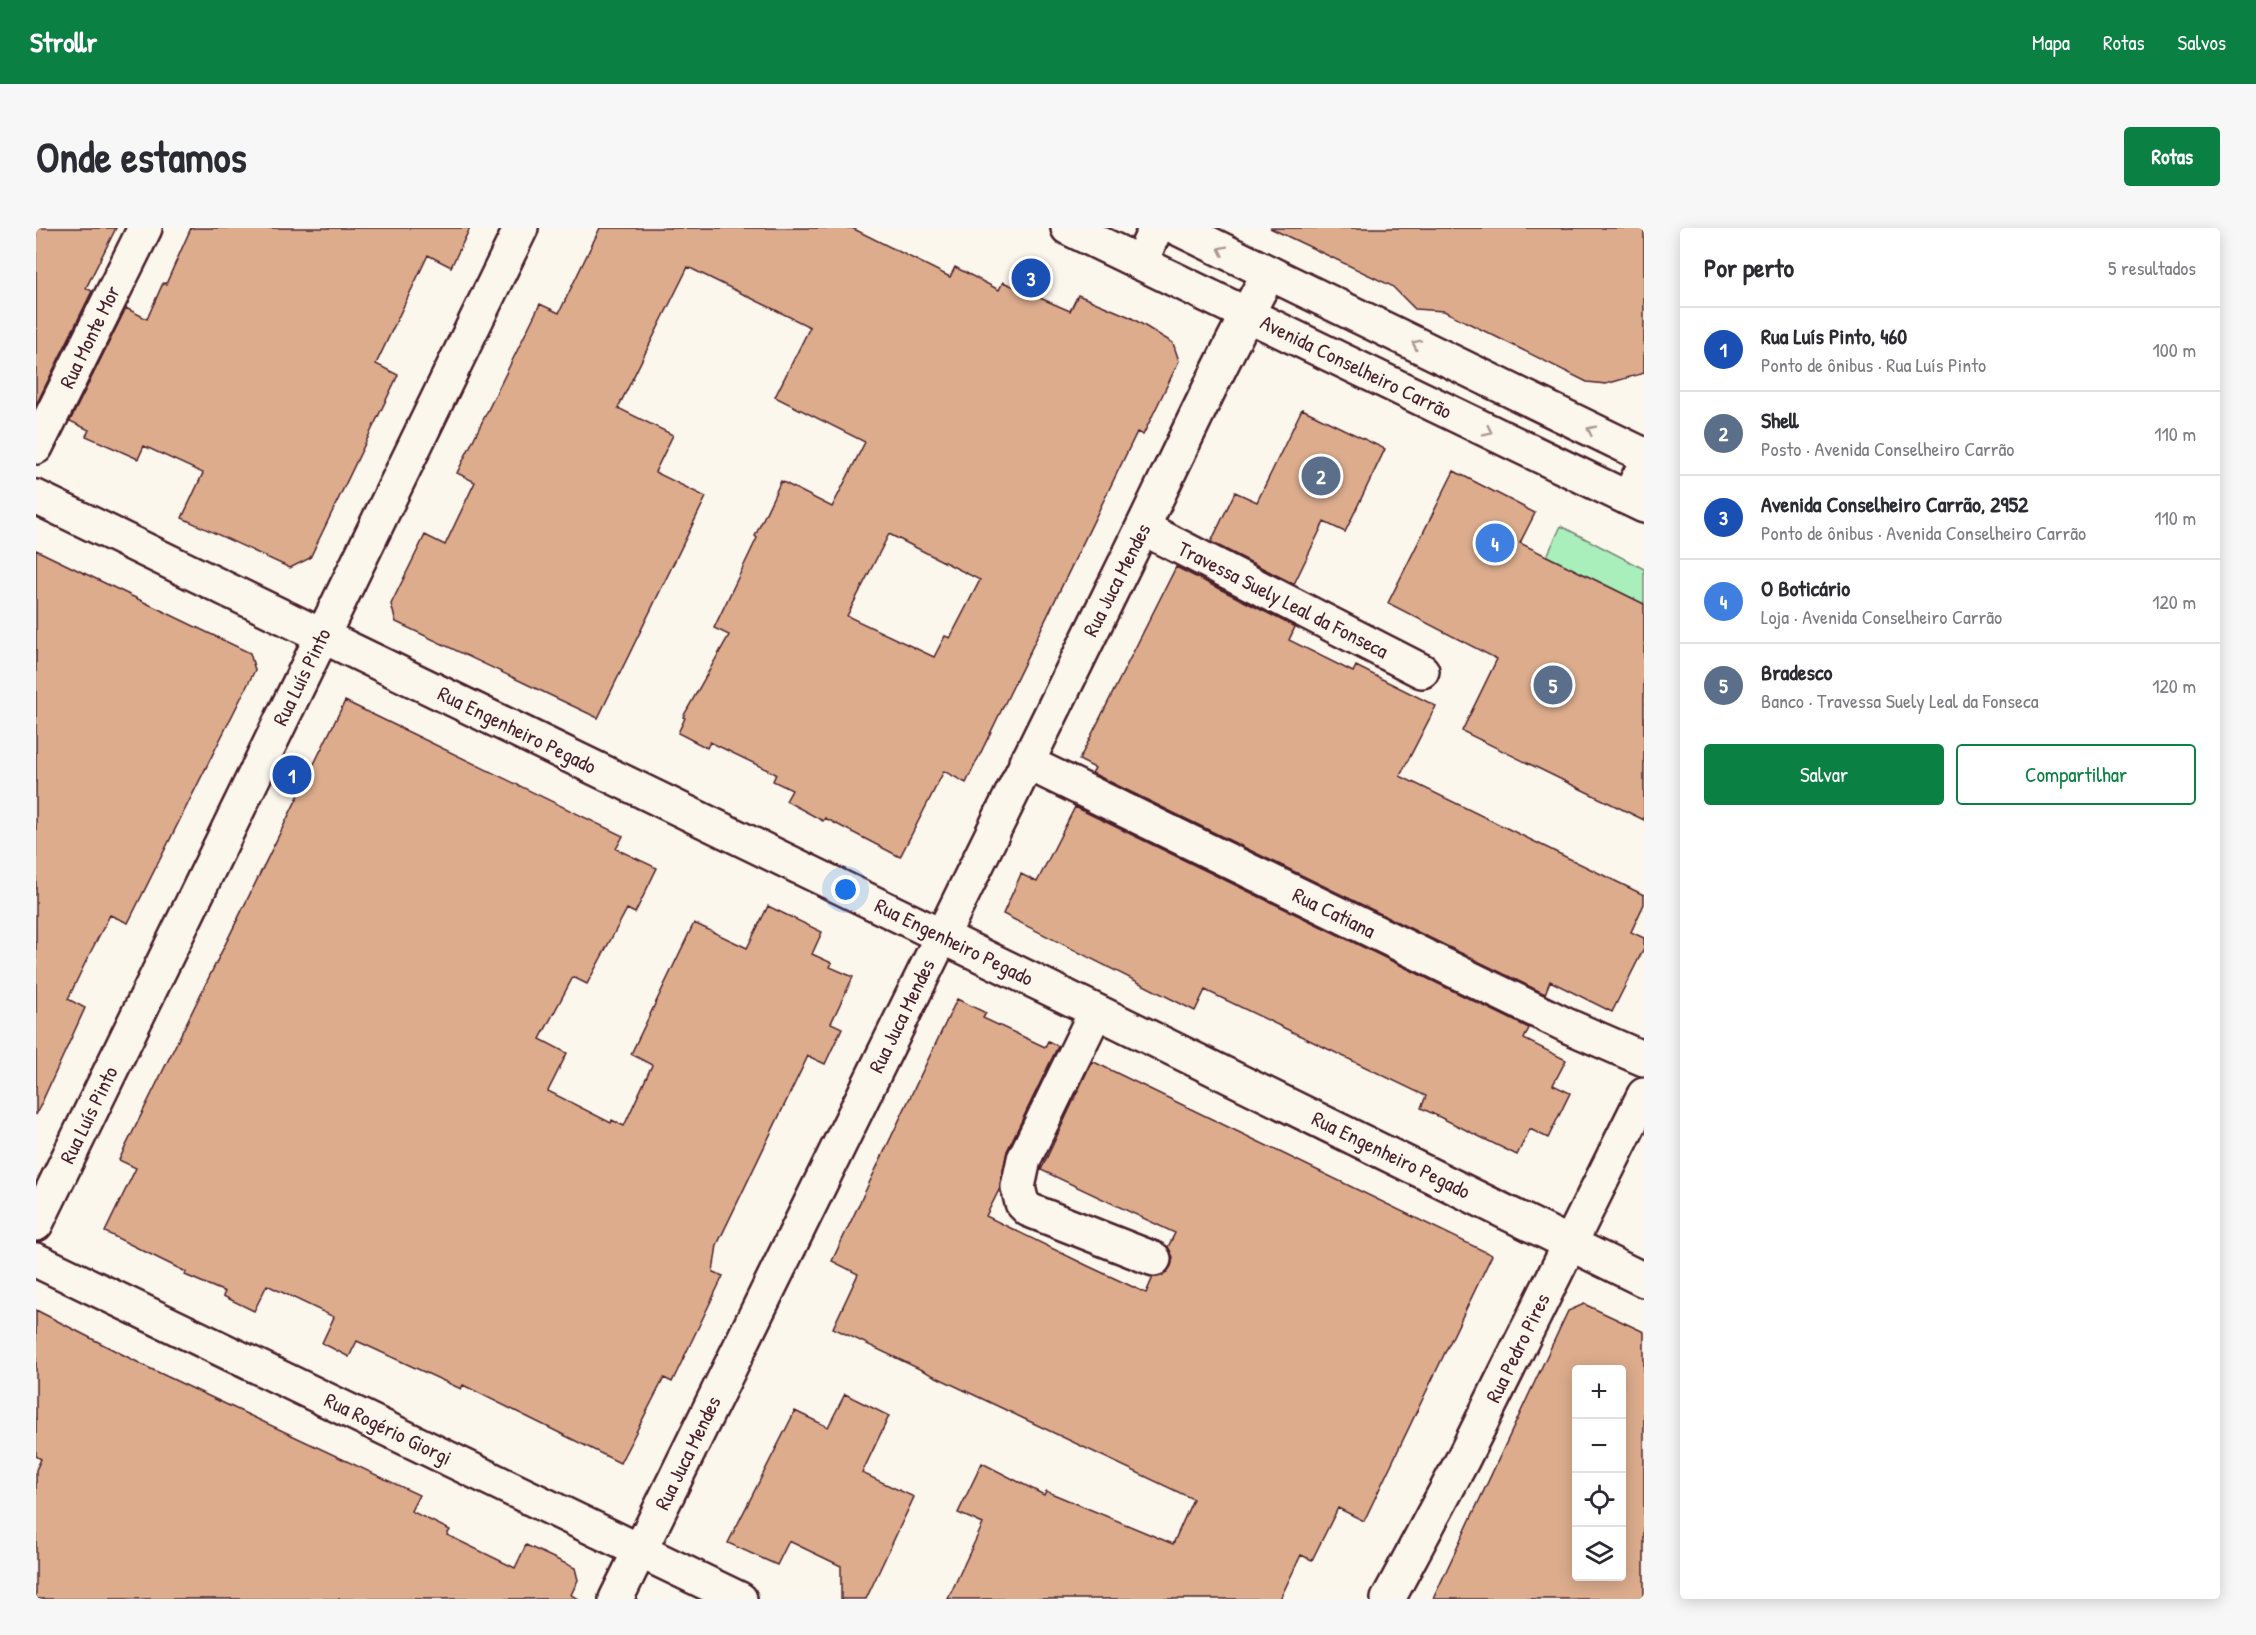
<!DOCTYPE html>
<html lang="pt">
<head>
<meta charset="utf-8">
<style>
	body { margin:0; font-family:"Patrick Hand",sans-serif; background:#f7f7f7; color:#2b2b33 }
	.controls { position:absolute; right:18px; bottom:18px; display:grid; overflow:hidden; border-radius:6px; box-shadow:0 3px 15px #0003 }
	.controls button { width:54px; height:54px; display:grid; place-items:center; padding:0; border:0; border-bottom:2px solid #e1e1e2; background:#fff; color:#2b2b33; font:30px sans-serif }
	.you { position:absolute; left:810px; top:662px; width:21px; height:21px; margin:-15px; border:4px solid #fff; border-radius:50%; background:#1a73e8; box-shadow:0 0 0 9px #1a73e833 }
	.badge { display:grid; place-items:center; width:39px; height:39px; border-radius:50%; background:#0b8043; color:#fff; font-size:20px; font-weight:700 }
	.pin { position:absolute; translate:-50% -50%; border:3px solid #fff; box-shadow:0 2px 6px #0006 }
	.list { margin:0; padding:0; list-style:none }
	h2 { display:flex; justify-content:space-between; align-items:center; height:78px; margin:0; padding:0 24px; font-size:26px }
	h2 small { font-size:20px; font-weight:400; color:#7c7c81 }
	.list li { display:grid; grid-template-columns:39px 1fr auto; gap:18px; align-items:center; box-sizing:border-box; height:84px; padding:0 24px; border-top:2px solid #e1e1e2 }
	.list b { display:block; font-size:22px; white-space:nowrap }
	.list p { margin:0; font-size:20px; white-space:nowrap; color:#7c7c81 }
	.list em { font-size:20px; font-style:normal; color:#7c7c81 }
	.actions { display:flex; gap:12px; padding:18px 24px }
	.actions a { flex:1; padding:14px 0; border:2px solid #0b8043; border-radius:6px; text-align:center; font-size:21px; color:#0b8043 }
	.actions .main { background:#0b8043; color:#fff }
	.icon { flex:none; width:33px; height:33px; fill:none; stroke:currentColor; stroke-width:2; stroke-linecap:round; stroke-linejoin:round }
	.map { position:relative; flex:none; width:1608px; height:1371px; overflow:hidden; border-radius:6px }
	header { display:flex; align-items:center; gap:36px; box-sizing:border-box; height:84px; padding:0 30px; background:#0b8043; color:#fff }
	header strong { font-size:28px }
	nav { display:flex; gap:33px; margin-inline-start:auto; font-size:21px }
	.intro { display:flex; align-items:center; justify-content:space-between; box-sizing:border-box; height:144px; padding:0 36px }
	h1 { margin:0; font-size:42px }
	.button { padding:15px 27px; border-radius:6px; background:#0b8043; color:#fff; font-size:21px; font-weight:700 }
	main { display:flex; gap:36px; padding:0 36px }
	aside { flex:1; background:#fff; border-radius:6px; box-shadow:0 3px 15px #0003 }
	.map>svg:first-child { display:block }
</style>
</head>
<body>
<header>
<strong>Strollr</strong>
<nav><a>Mapa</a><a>Rotas</a><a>Salvos</a></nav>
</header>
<div class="intro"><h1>Onde estamos</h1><a class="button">Rotas</a></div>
<main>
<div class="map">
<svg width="1608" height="1371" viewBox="0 0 1608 1371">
	<rect width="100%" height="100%" fill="#fbf7ec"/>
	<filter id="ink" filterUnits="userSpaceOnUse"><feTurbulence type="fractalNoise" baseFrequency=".0167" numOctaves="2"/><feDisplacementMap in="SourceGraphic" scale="12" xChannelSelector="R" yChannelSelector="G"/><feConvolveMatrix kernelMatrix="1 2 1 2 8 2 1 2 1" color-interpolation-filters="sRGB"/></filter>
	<g filter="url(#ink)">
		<!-- green -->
		<path fill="#a8efbc" stroke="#798774" stroke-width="1.5" d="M1525 298 1608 341V376L1511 328Z"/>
		<!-- building -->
		<path fill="#dcac8d" stroke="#4a1f2b" stroke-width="1.5" fill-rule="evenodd" d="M0 0H80L50 60 56 63 0 177Z
			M155 0H434L415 39 392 27 340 136 362 147 274 330 254 340 146 290 167 245 108 218 102 231 50 208 53 202 34 193 90 80 111 91 127 55 130 56Z
			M564 0H816L914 49 919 39 963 62 967 54 1034 83 1042 67 1094 89 1137 115 1143 133 1107 207 1101 204 930 555 908 543 864 629 789 590 787 593 750 573 756 562 737 553 740 546 674 514 671 520 642 505 649 490 647 489 693 407 678 400 721 310 719 308 745 253 796 279 829 214 739 169 774 99 652 39 582 180 637 207 619 244 670 269 562 490 360 394 355 376 389 307 409 317 439 254 421 245 504 76 523 85ZM853 306 944 352 914 410 909 408 898 429 811 388Z
			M1234 0H1608V145L1570 156 1551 154 1408 83 1379 81 1356 58Z
			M1266 181 1349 221 1309 304 1288 294 1258 356 1175 314 1199 264 1221 274Z
			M1418 243 1499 285 1484 315 1608 376V592L1426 503 1461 431 1352 375Z
			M0 322 214 425 219 442 92 695 74 687 52 729 32 771 49 780 0 887Z
			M1140 339 1259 399 1253 412 1317 444 1320 438 1400 478 1364 548 1608 667V676L1595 704 1608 710V720L1576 784 1514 753 1509 766 1056 545 1059 540 1043 532Z
			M309 473 587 608 580 621 621 640 599 685 591 681 551 756 537 749 504 811 531 825 512 863 575 895 576 892 588 898 616 837 595 826 658 695 711 720 732 678 786 704 776 726 796 735 794 739 817 749 795 795 806 800 789 836 772 828 681 1017 677 1044 687 1048 636 1154 628 1150 584 1235 427 1157 425 1161 321 1113 313 1129 286 1115 298 1089 231 1057 218 1083 187 1068 189 1064 149 1047 150 1044 69 1004 100 940 83 932Z
			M1039 579 1493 800 1488 811 1530 832 1517 857 1534 865 1512 910 1494 901 1481 927 1385 880 1390 868 1169 762 1159 783 967 686 985 646 1001 654Z
			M921 771 950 785 947 790 1009 819 1012 813 1022 818 971 923 964 960 950 988 1052 1038 1110 1065 1117 1049 1129 1046 1135 1038 1137 1029 1132 1019 1139 1005 1005 942 1056 833 1456 1027 1328 1293 1302 1280 1276 1332 1265 1327 1244 1371H912L947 1296 922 1285 946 1235 1008 1267 1010 1263 1137 1316 1157 1271 797 1100 822 1046 796 1033Z
			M1548 1076 1608 1104V1371H1397L1532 1083ZM1540 1142H1586V1348H1540Z
			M0 1082 113 1140 383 1267 375 1283 414 1302 411 1307 479 1340 490 1317 539 1340 542 1352 535 1367 543 1371H0V1242L5 1231 0 1228Z
			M809 1166 853 1188 826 1245 878 1269 830 1371H805V1338L753 1313 741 1337 692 1315 759 1183 792 1199Z"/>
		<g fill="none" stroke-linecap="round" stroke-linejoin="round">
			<defs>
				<path id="minor" d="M1104 35 1120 0
					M0 219 109 0
					M0 269 1060 783 1608 1052
					M1592 270 1608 239
					M1107 300 1386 443
					M990 534 1532 798 1608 831
					M1060 783 988 931 982 959 986 975 993 982 1118 1031
					M0 996 485 0
					M0 1032 704 1371
					M580 1371C746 1036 907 699 1075 364 1128 258 1176 149 1233 45
					M1352 1371 1427 1231 1608 867"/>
				<path id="secondary" d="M1032 0 1608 278
					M1141 0 1608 227"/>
			</defs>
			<!-- minor casing -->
			<use href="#minor" stroke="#4a1f2b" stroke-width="38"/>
			<!-- secondary casing -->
			<use href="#secondary" stroke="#4a1f2b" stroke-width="38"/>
			<!-- minor -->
			<use href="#minor" stroke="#fbf7ec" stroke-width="33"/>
			<!-- secondary -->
			<use href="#secondary" stroke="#fbf7ec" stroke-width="33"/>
		</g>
		<!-- one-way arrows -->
		<defs><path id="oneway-chevron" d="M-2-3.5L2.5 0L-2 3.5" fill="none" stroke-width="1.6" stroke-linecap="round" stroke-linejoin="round" transform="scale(1.5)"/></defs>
		<g stroke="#ab9695">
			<use href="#oneway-chevron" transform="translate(1186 22) rotate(-154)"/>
			<use href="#oneway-chevron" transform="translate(1380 116) rotate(-154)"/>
			<use href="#oneway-chevron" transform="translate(1555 202) rotate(-154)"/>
			<use href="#oneway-chevron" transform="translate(1452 203) rotate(26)"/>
		</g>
	</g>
	<g text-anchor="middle" stroke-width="4.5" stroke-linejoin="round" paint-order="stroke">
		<!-- street labels -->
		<g font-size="21" fill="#4a1f2b" stroke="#fbf7ec">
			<text transform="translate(54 109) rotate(-64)" y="7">Rua Monte Mor</text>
			<text transform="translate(1320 139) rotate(26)" y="7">Avenida Conselheiro Carrão</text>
			<text transform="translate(1081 352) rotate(-63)" y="7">Rua Juca Mendes</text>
			<text transform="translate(1247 372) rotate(27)" y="7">Travessa Suely Leal da Fonseca</text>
			<text transform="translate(266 449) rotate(-64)" y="7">Rua Luís Pinto</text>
			<text transform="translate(481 502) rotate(26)" y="7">Rua Engenheiro Pegado</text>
			<text transform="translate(1298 685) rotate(26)" y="7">Rua Catiana</text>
			<text transform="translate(918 714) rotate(26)" y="7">Rua Engenheiro Pegado</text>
			<text transform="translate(866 788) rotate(-64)" y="7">Rua Juca Mendes</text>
			<text transform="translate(53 887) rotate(-64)" y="7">Rua Luís Pinto</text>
			<text transform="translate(1355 927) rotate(26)" y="7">Rua Engenheiro Pegado</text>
			<text transform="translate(1482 1120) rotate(-64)" y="7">Rua Pedro Pires</text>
			<text transform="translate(352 1201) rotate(26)" y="7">Rua Rogério Giorgi</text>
			<text transform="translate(652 1225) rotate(-64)" y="7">Rua Juca Mendes</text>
		</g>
	</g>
</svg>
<div class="controls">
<button>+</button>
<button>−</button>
<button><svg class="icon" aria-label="locate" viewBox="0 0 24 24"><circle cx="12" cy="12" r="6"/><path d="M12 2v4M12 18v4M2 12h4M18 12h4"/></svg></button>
<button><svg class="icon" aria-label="layers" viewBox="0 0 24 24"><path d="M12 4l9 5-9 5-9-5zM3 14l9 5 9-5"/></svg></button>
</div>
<div class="you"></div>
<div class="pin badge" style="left:256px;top:547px;background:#1a4fb4">1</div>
<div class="pin badge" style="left:1285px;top:248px;background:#5c6f8a">2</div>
<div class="pin badge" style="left:995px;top:50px;background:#1a4fb4">3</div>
<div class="pin badge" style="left:1459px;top:315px;background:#3f7fe0">4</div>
<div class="pin badge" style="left:1517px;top:457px;background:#5c6f8a">5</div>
</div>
<aside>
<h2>Por perto<small>5 resultados</small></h2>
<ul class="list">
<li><span class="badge" style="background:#1a4fb4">1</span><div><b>Rua Luís Pinto, 460</b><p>Ponto de ônibus · Rua Luís Pinto</p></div><em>100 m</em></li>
<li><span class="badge" style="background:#5c6f8a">2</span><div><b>Shell</b><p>Posto · Avenida Conselheiro Carrão</p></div><em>110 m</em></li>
<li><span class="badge" style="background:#1a4fb4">3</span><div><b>Avenida Conselheiro Carrão, 2952</b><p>Ponto de ônibus · Avenida Conselheiro Carrão</p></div><em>110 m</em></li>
<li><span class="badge" style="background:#3f7fe0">4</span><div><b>O Boticário</b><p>Loja · Avenida Conselheiro Carrão</p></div><em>120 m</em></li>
<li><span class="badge" style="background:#5c6f8a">5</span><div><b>Bradesco</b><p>Banco · Travessa Suely Leal da Fonseca</p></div><em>120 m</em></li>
</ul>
<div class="actions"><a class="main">Salvar</a><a>Compartilhar</a></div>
</aside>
</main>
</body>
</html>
